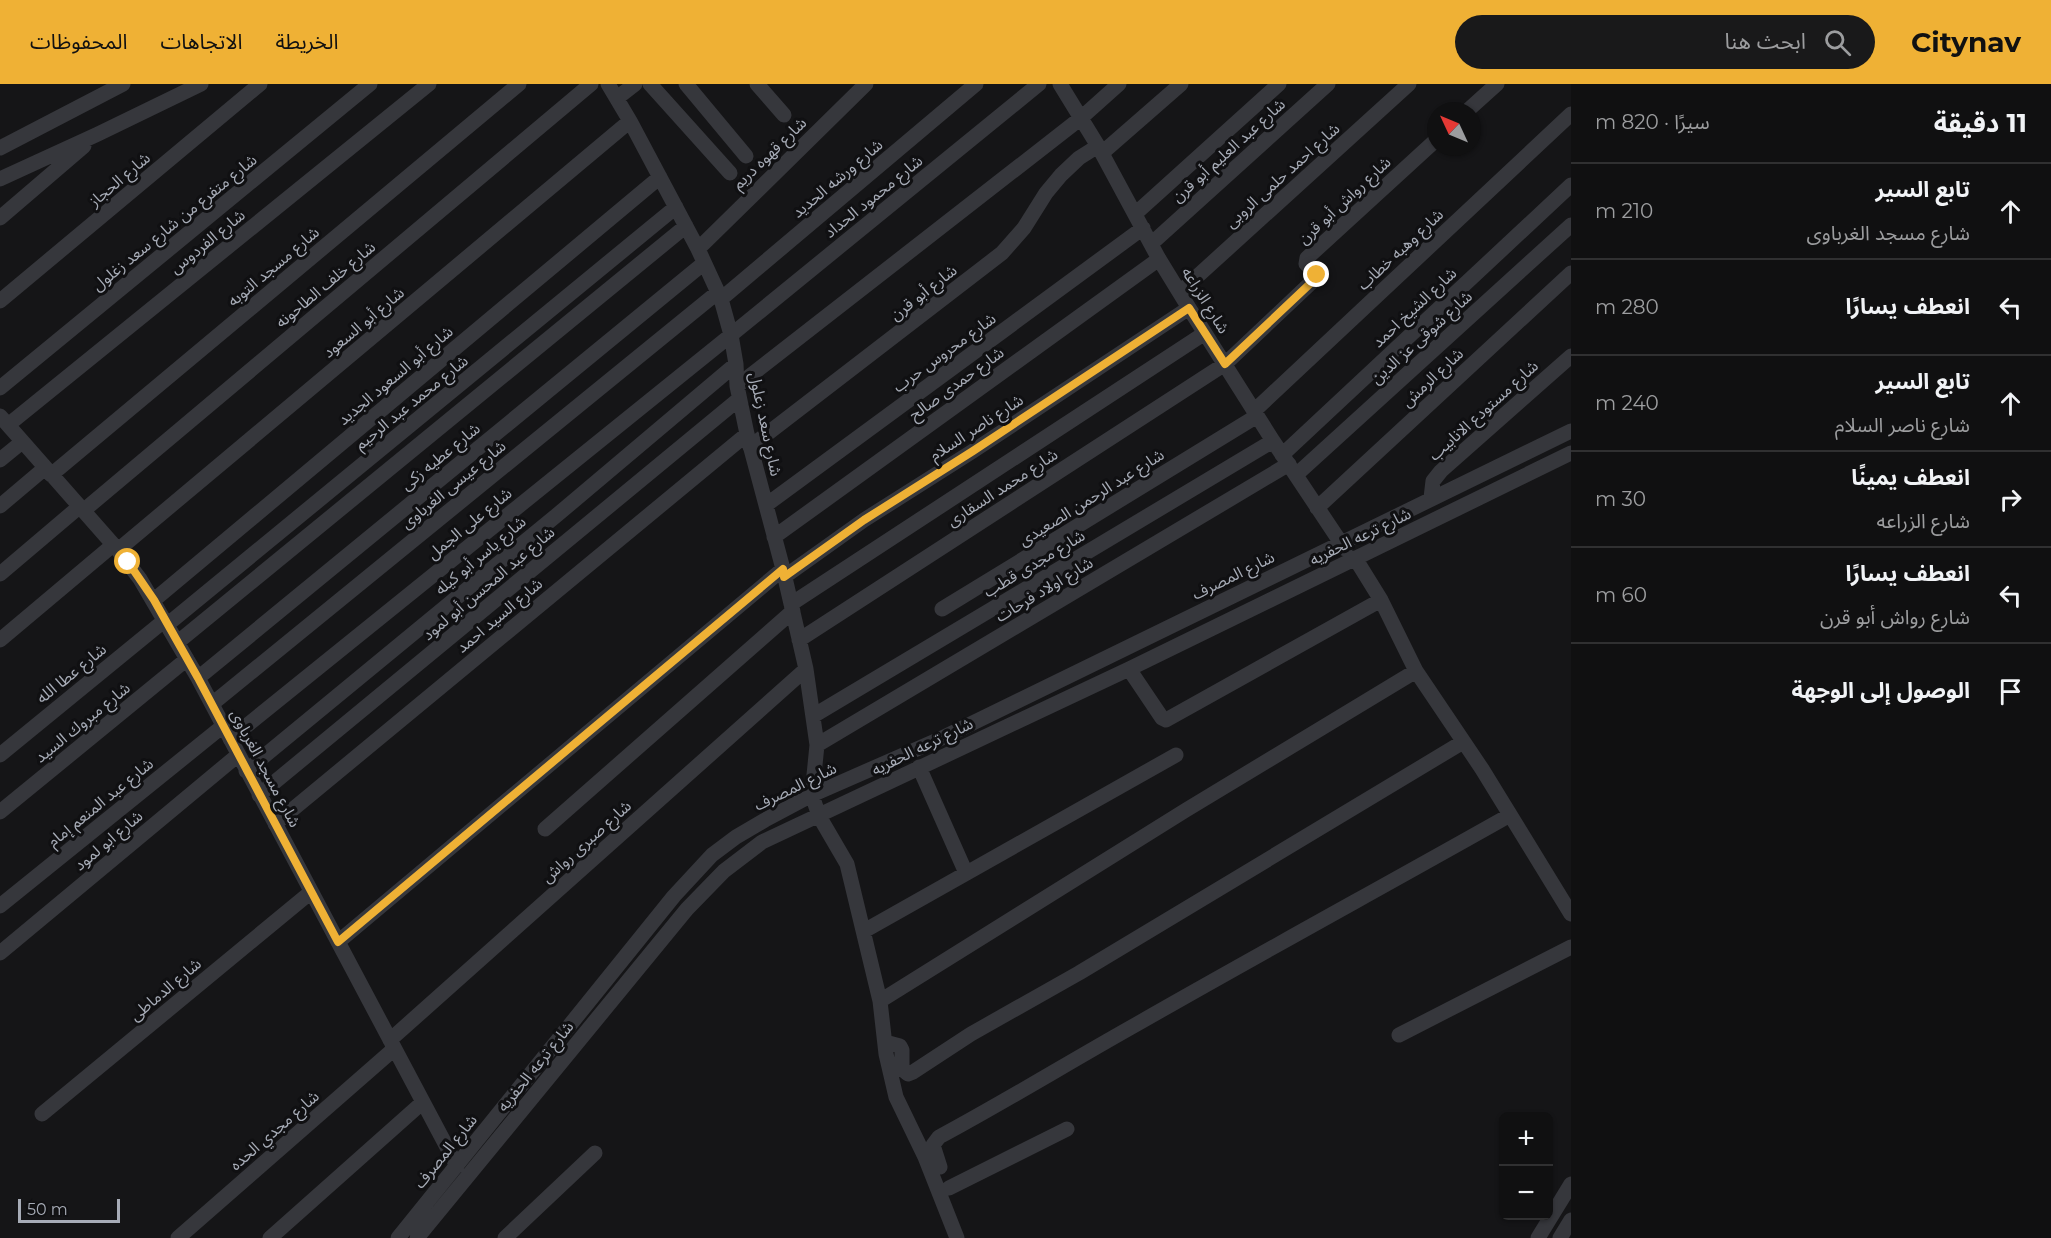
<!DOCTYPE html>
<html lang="ar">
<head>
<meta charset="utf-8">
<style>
	body { margin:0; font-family:Montserrat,"Noto Sans Arabic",sans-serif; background:#19191a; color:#f1f3f6; direction:rtl }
	.controls { position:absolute; right:18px; bottom:18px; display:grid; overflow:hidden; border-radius:9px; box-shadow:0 2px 4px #0004 }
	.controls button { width:54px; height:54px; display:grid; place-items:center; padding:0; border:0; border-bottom:2px solid #303031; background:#101011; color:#f1f3f6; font:30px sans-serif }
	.compass { position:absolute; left:1427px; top:18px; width:54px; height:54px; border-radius:50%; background:#101011; box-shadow:0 2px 4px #0004; rotate:314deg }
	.scale { position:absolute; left:18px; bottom:15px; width:102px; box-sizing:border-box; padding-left:6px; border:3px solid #a7acb7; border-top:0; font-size:16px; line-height:21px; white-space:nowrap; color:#a7acb7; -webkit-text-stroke:4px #101012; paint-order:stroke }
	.stop { position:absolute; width:18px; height:18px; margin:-14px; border:4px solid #efb135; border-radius:50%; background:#fff }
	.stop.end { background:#efb135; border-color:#fff; box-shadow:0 2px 6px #0008 }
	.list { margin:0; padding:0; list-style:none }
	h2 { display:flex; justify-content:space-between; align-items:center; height:78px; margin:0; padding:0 24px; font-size:26px }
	h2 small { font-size:20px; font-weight:400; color:#9c9d9f }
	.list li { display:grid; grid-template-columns:39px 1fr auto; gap:18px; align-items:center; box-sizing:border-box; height:96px; padding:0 24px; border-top:2px solid #303031 }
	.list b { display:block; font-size:22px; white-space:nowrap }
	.list p { margin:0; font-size:20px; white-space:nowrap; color:#9c9d9f }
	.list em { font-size:20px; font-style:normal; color:#9c9d9f }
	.icon { flex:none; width:33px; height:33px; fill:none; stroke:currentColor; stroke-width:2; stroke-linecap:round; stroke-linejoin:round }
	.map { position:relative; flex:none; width:1571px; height:1154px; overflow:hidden; direction:ltr }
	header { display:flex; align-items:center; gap:36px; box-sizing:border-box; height:84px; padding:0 30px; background:#efb135; color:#111 }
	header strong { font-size:28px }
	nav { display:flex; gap:33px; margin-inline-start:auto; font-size:21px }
	.search { width:420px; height:54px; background:#19191a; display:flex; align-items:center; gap:15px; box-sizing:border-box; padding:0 21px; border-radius:33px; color:#9c9d9f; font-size:22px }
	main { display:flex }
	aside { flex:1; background:#101011 }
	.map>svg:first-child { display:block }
</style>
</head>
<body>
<header>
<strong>Citynav</strong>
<div class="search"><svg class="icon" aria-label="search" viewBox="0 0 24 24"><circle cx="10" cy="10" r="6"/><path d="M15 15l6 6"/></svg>ابحث هنا</div>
<nav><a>الخريطة</a><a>الاتجاهات</a><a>المحفوظات</a></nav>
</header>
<main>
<aside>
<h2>11 دقيقة<small>سيرًا · 820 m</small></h2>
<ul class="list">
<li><svg class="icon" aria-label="ahead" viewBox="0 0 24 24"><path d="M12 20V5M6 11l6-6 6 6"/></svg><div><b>تابع السير</b><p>شارع مسجد الغرباوى</p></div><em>210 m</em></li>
<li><svg class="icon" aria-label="left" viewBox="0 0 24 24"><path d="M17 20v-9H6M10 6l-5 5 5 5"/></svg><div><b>انعطف يسارًا</b></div><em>280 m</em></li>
<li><svg class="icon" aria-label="ahead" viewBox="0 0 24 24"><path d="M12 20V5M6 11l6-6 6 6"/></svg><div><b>تابع السير</b><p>شارع ناصر السلام</p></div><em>240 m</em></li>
<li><svg class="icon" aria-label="right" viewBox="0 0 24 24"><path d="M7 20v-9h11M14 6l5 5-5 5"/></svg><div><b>انعطف يمينًا</b><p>شارع الزراعه</p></div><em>30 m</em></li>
<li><svg class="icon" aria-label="left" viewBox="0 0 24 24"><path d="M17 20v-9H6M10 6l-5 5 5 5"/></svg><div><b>انعطف يسارًا</b><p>شارع رواش أبو قرن</p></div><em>60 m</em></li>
<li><svg class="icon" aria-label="arrive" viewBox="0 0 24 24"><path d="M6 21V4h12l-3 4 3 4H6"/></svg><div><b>الوصول إلى الوجهة</b></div></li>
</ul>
</aside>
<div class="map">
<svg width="1571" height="1154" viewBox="0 0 1571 1154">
	<rect width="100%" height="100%" fill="#151517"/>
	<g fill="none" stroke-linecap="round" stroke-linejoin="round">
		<!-- minor -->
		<path stroke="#36373c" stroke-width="15" d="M608 0 630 37 698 165 721 215 731 251 736 280 737 302 747 350 783 485 806 585 817 661 812 711 819 732 847 780 880 917 886 970 896 1013 925 1073 957 1154
			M650 0 730 89
			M686 0 746 72
			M757 0 784 31
			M1060 0 1098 62 1159 175 1189 224 1273 357 1345 465
			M617 14 635 0
			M1467 27 1497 0
			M0 64 123 0
			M1102 69 1181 0
			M0 95 98 50 201 0
			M1135 130 1279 0
			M0 134 84 62
			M1151 160 1328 0
			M698 165 866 0
			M1180 208 1409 0
			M721 215 976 0
			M0 217 260 0
			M737 302 1081 34 1119 0
			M0 304 370 0
			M1254 327 1571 30
			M0 332 118 466 140 495 198 594 457 1082
			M8 341 429 0
			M750 363 1002 169 1024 144 1046 109 1061 91 1079 74 1098 62
			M1282 371 1571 101
			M0 376 22 358
			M51 391 519 0
			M1296 391 1571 141
			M1431 414 1433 397 1441 387 1571 272
			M766 421 1143 144
			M0 422 45 384
			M1317 424 1571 189
			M83 427 591 0
			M774 453 1159 175
			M118 466 630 37
			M1355 474 1381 516 1416 587
			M0 490 79 423
			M784 493 864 436 973 367 1189 224
			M154 516 660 93
			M791 520 1205 249
			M942 525 1257 332
			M168 540 676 123
			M0 556 113 461
			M799 556 1225 280 1316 194V188L1306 180 1307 174 1436 56
			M178 558 686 142
			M1129 585 1162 634 1166 636 1381 516
			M198 594 704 179
			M212 620 718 208
			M813 632 1273 357
			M230 655 731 251 1039 0
			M817 661 1289 380
			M0 671 165 536
			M919 683 966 789
			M246 687 557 431 736 280
			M259 711 739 315
			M0 728 187 575
			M275 740 747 350
			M545 745 793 527
			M0 822 223 642
			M864 847 1176 671
			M338 858 783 485
			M0 869 238 671
			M880 917 1186 726 1416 587 1482 685 1571 830
			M1399 951 1571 863
			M390 956 806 585
			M885 958 900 962 902 966V985L908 990 913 988 971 950 1079 889 1463 658
			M42 1030 311 808
			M940 1083 933 1061 939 1053C1006 1017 1071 977 1137 940 1261 869 1386 801 1510 731
			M949 1104 1067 1045
			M178 1154 394 965
			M270 1154 423 1018
			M398 1154 674 812 712 771 736 753 765 736 812 711 942 654 1571 347
			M417 1154 687 825 724 787 762 758 1129 585 1571 369
			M505 1154 595 1069
			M1538 1154 1571 1100
			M1560 1154 1571 1136"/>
	</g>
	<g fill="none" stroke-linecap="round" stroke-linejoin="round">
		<!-- route -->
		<path stroke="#efb135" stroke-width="8" d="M128 478 154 516 198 594 338 858 783 485 784 493 864 436 973 367 1189 224 1225 280 1314 196 1317 191"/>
	</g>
	<g text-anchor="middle" stroke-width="6" stroke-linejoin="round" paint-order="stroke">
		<!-- street labels -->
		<g font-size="16" fill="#a7acb7" stroke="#101012">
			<text transform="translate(1228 66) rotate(-42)" y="6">شارع عبد العليم أبو قرن</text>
			<text transform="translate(769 69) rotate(-44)" y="6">شارع قهوه دريم</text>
			<text transform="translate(1282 91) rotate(-42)" y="6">شارع احمد حلمى الروبى</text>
			<text transform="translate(837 94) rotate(-40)" y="6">شارع ورشه الحديد</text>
			<text transform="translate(119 95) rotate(-40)" y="6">شارع الحجاز</text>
			<text transform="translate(873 112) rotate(-39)" y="6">شارع محمود الحداد</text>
			<text transform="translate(1344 116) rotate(-43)" y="6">شارع رواش أبو قرن</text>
			<text transform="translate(174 138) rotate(-39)" y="6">شارع متفرع من شارع سعد زغلول</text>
			<text transform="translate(207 157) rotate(-39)" y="6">شارع الفردوس</text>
			<text transform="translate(1400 165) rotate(-43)" y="6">شارع وهبه خطاب</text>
			<text transform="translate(273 182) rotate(-40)" y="6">شارع مسجد التوبه</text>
			<text transform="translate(325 200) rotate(-40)" y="6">شارع خلف الطاحونه</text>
			<text transform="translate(923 208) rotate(-38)" y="6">شارع أبو قرن</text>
			<text transform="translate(1206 216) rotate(58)" y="6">شارع الزراعه</text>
			<text transform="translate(1414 223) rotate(-43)" y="6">شارع الشيخ احمد</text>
			<text transform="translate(363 238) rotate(-40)" y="6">شارع أبو السعود</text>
			<text transform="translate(1421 253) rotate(-42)" y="6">شارع شوقى عز الدين</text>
			<text transform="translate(944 268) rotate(-36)" y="6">شارع محروس حرب</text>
			<text transform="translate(395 291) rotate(-40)" y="6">شارع أبو السعود الجديد</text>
			<text transform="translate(1432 293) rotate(-43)" y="6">شارع الرمش</text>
			<text transform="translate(956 299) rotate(-36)" y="6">شارع حمدى صالح</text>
			<text transform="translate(411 318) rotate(-39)" y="6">شارع محمد عبد الرحيم</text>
			<text transform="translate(1483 326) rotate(-42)" y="6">شارع مستودع الانابيب</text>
			<text transform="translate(766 340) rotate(78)" y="6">شارع سعد زعلول</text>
			<text transform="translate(976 343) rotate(-33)" y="6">شارع ناصر السلام</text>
			<text transform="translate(440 372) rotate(-39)" y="6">شارع عطيه زكى</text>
			<text transform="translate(453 400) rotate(-39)" y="6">شارع عيسى الغرباوى</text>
			<text transform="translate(1002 403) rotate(-33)" y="6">شارع محمد السقارى</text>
			<text transform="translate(1091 413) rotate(-32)" y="6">شارع عبد الرحمن الصعيدى</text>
			<text transform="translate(469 439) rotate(-39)" y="6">شارع على الجمل</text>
			<text transform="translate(1360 452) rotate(-26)" y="6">شارع ترعه الحفريه</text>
			<text transform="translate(480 471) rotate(-40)" y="6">شارع ياسر أبو كيله</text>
			<text transform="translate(1034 479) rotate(-31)" y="6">شارع مجدى قطب</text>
			<text transform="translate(1233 491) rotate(-26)" y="6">شارع المصرف</text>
			<text transform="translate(488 499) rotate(-40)" y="6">شارع عبد المحسن أبو لمود</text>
			<text transform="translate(1044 505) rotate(-31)" y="6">شارع اولاد فرحات</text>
			<text transform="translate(499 531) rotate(-40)" y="6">شارع السيد احمد</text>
			<text transform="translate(71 589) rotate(-39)" y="6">شارع عطا الله</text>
			<text transform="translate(82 638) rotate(-39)" y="6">شارع مبروك السيد</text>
			<text transform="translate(922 662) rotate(-26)" y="6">شارع ترعه الحفريه</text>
			<text transform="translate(266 684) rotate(62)" y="6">شارع مسجد الغرباوى</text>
			<text transform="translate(795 702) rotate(-26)" y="6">شارع المصرف</text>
			<text transform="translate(100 718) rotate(-39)" y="6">شارع عبد المنعم إمام</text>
			<text transform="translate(108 756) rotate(-40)" y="6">شارع ابو لمود</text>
			<text transform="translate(586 757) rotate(-42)" y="6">شارع صبرى رواش</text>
			<text transform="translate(165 905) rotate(-40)" y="6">شارع الدماطى</text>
			<text transform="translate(535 982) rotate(-51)" y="6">شارع ترعه الحفريه</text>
			<text transform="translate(274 1046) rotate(-41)" y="6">شارع مجدي الحده</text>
			<text transform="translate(445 1067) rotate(-51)" y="6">شارع المصرف</text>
		</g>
	</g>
</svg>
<div class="controls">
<button>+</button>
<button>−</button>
</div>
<svg class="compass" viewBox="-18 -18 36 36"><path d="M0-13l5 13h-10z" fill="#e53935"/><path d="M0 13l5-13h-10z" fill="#9c9d9f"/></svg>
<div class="scale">50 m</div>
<div class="stop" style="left:128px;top:478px"></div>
<div class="stop end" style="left:1317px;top:191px"></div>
</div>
</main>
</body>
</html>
